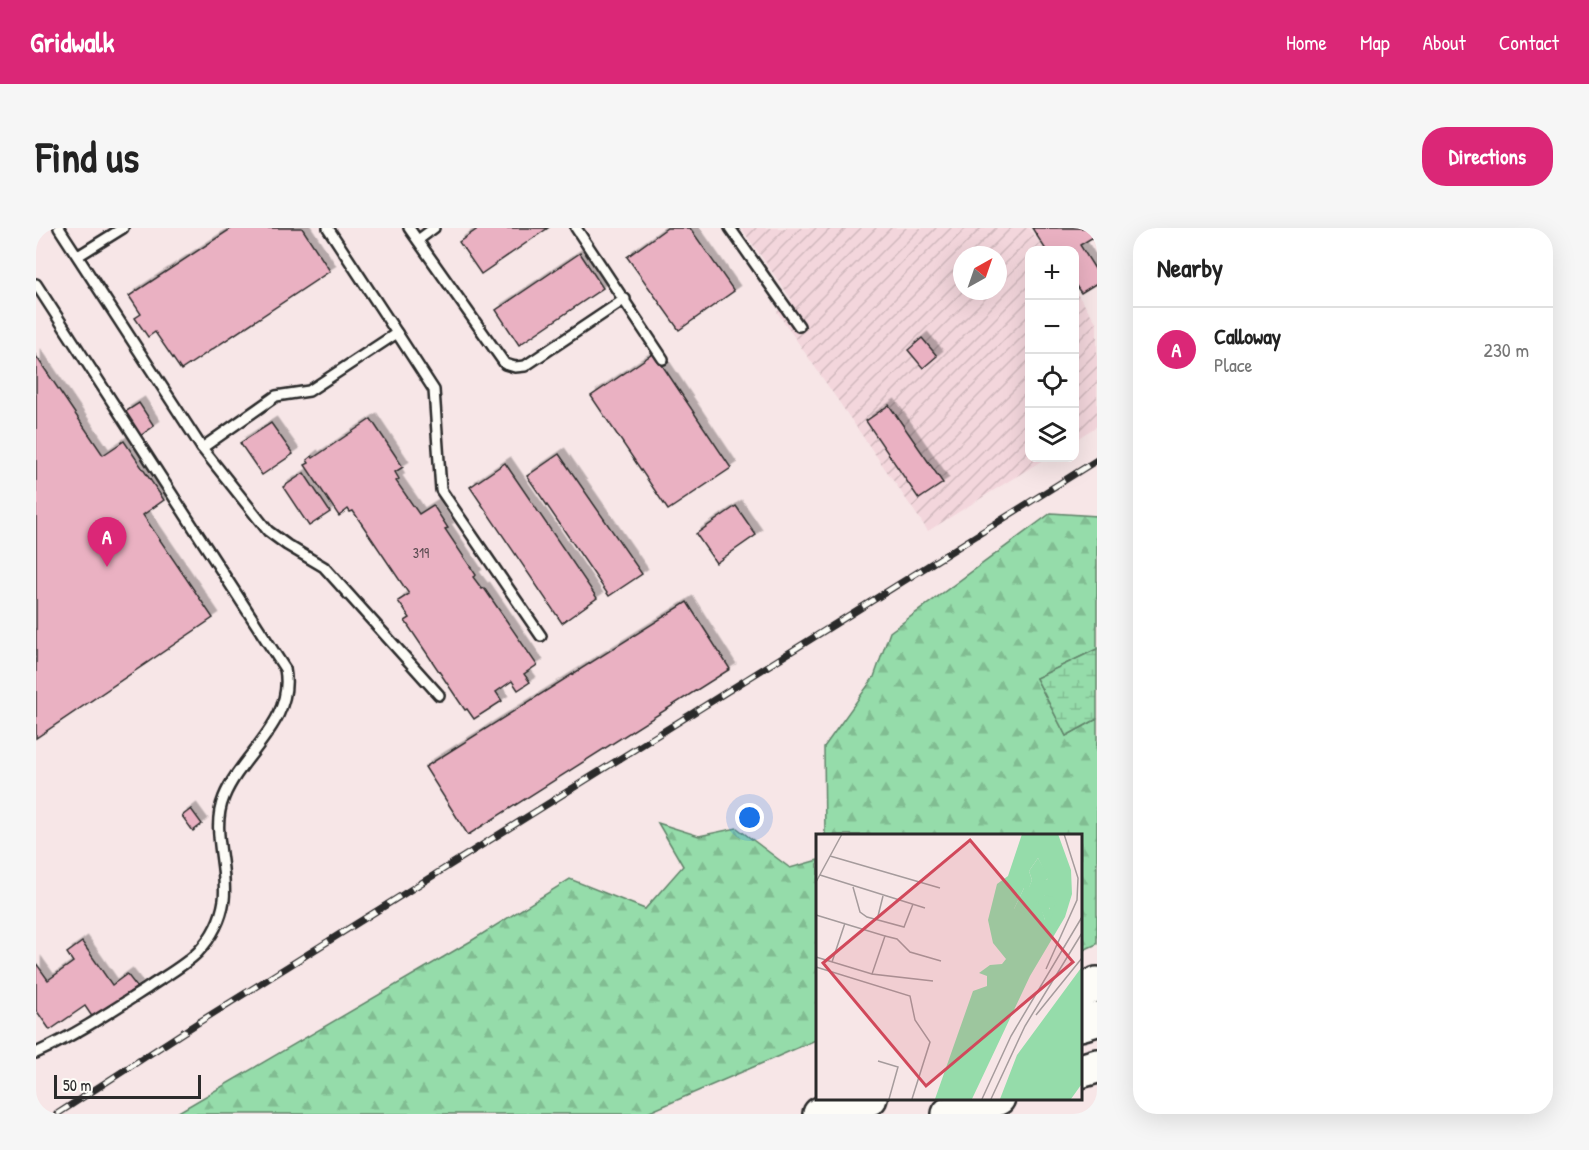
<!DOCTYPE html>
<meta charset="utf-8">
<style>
:root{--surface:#fff;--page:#f6f6f6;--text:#222;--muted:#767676;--line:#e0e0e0;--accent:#db2777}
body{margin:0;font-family:"Patrick Hand",sans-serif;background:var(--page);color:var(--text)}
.controls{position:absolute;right:18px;top:18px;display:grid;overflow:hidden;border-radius:12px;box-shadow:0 6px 24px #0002}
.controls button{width:54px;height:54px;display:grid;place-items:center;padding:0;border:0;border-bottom:2px solid var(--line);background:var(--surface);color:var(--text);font:30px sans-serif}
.compass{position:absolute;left:917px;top:18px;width:54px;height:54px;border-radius:50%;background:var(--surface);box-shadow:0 6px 24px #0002;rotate:40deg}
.scale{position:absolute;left:18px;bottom:15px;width:147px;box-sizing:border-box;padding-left:6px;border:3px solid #2b2b2b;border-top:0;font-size:16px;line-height:21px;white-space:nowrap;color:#2b2b2b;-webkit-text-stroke:4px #fdfcf7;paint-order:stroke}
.you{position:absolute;left:714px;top:590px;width:21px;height:21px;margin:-15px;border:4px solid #fff;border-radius:50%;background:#1a73e8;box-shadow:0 0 0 9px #1a73e833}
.badge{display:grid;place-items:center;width:39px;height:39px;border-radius:50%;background:var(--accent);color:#fff;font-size:20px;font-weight:700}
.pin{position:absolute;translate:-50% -50px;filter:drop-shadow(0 2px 3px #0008)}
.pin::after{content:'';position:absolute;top:32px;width:21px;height:18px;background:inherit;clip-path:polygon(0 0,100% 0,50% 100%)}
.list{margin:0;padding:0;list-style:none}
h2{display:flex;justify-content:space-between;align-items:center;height:78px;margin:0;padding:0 24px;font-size:26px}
h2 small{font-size:20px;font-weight:400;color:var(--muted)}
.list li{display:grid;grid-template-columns:39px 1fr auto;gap:18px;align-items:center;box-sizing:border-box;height:84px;padding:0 24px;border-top:2px solid var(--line)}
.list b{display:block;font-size:22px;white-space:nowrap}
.list p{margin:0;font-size:20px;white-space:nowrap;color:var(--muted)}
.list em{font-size:20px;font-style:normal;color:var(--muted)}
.icon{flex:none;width:33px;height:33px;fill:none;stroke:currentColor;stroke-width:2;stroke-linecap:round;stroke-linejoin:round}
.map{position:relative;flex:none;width:1061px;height:886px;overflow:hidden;border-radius:24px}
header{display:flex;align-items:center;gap:36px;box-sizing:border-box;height:84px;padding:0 30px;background:var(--accent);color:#fff}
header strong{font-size:28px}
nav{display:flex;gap:33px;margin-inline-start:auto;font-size:21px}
.intro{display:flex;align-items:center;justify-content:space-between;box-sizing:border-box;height:144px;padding:0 36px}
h1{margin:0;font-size:42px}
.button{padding:15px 27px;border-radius:24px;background:var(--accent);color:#fff;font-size:21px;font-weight:700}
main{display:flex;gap:36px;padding:0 36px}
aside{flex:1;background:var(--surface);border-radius:24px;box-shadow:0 6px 24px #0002}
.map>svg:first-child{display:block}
.industrial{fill:url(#industrial-furrows);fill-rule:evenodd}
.forest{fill:url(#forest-firs);stroke:#60846a;stroke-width:1.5}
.wetland{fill:url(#wetland-marsh);stroke:#60846a;stroke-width:1.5}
.building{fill:#eab1c2;stroke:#2b2b2b;stroke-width:1.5;filter:url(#shadow)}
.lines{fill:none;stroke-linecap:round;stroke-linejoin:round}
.service-casing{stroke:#2b2b2b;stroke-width:14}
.motorway-casing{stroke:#2b2b2b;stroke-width:38}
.service{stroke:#fdfcf7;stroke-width:9}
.motorway{stroke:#fdfcf7;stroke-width:33}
.rail-casing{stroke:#2b2b2b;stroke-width:7}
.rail{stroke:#fdfcf7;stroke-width:4.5;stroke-dasharray:14;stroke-linecap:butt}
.labels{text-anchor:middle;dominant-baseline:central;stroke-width:5;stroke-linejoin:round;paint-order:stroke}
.number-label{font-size:14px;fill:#5b4c51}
.inset-road{fill:none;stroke:#a59b9c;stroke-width:1.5}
.view{fill:#d1495b;fill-opacity:0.15;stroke:#d1495b;stroke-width:3}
.inset-edge{fill:none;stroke:#2b2b2b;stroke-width:3}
</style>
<header>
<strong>Gridwalk</strong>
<nav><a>Home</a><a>Map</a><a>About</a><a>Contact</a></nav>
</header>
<div class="intro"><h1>Find us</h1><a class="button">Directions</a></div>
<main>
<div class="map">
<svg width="1061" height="886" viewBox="0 0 1061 886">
<defs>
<pattern id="industrial-furrows" width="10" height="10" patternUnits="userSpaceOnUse" patternTransform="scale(1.5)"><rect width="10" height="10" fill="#f3d6dc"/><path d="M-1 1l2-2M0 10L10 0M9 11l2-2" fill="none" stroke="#d0b8bd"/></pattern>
<pattern id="forest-firs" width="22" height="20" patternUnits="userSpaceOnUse" patternTransform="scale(1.5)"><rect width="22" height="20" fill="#95dcaa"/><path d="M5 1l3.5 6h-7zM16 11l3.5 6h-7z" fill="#81bd92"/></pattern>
<pattern id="wetland-marsh" width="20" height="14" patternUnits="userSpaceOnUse" patternTransform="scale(1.5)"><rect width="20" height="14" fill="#95dcaa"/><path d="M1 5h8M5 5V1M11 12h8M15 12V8" fill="none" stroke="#81bd92"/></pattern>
<filter id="shadow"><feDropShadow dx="5.5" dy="-5.5" stdDeviation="0" flood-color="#0004"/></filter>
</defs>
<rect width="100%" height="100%" fill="#f7e6e7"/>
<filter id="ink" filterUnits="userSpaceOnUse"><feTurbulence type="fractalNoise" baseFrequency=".0167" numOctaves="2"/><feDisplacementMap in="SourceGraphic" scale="12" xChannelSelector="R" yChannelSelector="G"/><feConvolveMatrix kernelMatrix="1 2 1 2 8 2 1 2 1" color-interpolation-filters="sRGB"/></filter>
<g filter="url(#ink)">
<g class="industrial">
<path d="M705 0H993L1009 22H993V230H1010L892 303 741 84 756 72ZM926 27H962V63H926Z"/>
<path d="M1039 63 1061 95V198L1039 212Z"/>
</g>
<g class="forest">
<path d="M1015 285 1061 288V421L1000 450 1030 508 1061 491V716L1045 723 1044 607H789L788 519 838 449 854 404Z"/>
<path d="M622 595 663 608 701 600 754 640 782 632V811L609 886H139L435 713 534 651 609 681 647 638Z"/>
</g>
<path class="wetland" d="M1061 421V491L1030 508 1000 450Z"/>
<g class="building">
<path d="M196 0H266L294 43 145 142 119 104 112 109 99 90 105 86 93 68Z"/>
<path d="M443 0H512L445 46 423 14Z"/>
<path d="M631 0H654L698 63 643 102 591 29Z"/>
<path d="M996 0H1054L1059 8 1044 17 1061 44V55L1045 65 1038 55V22H1010Z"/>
<path d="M544 25 567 60 483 117 460 82Z"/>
<path d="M886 110 901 128 887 140 872 122Z"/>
<path d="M618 125 695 240 632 282 555 168Z"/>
<path d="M0 128 67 227 88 213 128 272 107 287 177 390 0 510Z"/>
<path d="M103 175 118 198 104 208 89 184Z"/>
<path d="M853 177 907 255 883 271 830 193Z"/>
<path d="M335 191 367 239 359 244 363 251 360 253 383 286 397 277 412 300 409 301 440 347 437 349 446 361 448 360 501 437 488 446 494 454 482 462 476 453 460 464 466 473 438 491 431 481 429 482 369 393 374 390 362 373 373 366 317 283 314 284 312 281 303 288 269 237 273 235 271 232 276 228 277 230Z"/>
<path d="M235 195 257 226 226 247 204 215Z"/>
<path d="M523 226 606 346 573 368 491 248Z"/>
<path d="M469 235 561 370 526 395 434 259Z"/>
<path d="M268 245 294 284 273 298 247 259Z"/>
<path d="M700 278 720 307 680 335 660 306Z"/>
<path d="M651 374 694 441 432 607 389 539Z"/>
<path d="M155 581 166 596 157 603 146 588Z"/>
<path d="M46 714 76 757 91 746 101 759 57 790 49 778 14 802 0 782V735L12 752 37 734 31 725Z"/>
</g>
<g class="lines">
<defs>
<g id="service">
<path d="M23 0 166 220"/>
<path d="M292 0 361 105 273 163 240 168 166 220 232 303 251 317 288 339 403 467"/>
<path d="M373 0 469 136 479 139 489 138 589 71"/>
<path d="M540 0 627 131"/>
<path d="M694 0 763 98"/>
<path d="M382 12 398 0"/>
<path d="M42 28 87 0"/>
<path d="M0 56 249 441C259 494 206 525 188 569 174 602 192 638 188 672 185 692 175 710 162 724 147 739 127 749 110 761 74 784 39 807 0 825"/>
<path d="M361 105 398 162 405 262 505 408"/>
</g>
<g id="motorway">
<path d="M1044 763 1061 756"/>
<path d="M1044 796 1061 791"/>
<path d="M1044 843 1061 838"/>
<path d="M784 886 834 870"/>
<path d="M913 886 962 870"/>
</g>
</defs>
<use href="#service" class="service-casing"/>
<use href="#motorway" class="motorway-casing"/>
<use href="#service" class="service"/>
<use href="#motorway" class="motorway"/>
<defs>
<path id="rail" d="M21 886 160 796 1061 232"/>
</defs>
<use href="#rail" class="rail-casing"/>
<use href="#rail" class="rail"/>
</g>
</g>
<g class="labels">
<g class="number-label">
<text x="385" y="324">319</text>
</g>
</g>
<g transform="translate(780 606)">
<rect width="266" height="266" fill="#f7e6e7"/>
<path d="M206 0H242L255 36 256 60 249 83 214 142 156 265H119L157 157 171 152V142L163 139 174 131 186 130 190 125 177 109 172 86 181 50 192 42ZM222 24 232 45 228 46V61L233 65 234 86H229L223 66 198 75 208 54H213L216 46 213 37ZM265 134V251L255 265H184L201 221Z" fill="#95dcaa" fill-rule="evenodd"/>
<path d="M222 24 233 44 228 47V61L237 63 241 71 233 74 237 80 234 86H229L222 67 212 72 209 80 198 75 208 54 213 53 216 46 213 37Z" fill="#95dcaa"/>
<path class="inset-road" d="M14 22 124 54M4 41 109 74M0 48 26 0M37 53 44 78 51 83 88 93 97 70M0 81 69 102 56 140 117 147M61 86 67 62M69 102 81 105 94 118 125 127M0 123 56 140M16 128 29 89M0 133 94 162 99 186 114 208 96 265M230 135 261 66 262 44 248 0M220 181 266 124M62 227 82 233 73 265M166 265 195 202 266 83M175 265 209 192 266 99"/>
<path class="view" d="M154 6 257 128 110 252 7 129Z"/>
<rect width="266" height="266" class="inset-edge"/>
</g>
</svg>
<div class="controls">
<button>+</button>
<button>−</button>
<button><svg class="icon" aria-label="locate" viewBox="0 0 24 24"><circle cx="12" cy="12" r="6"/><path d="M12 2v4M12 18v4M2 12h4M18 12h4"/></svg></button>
<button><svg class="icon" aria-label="layers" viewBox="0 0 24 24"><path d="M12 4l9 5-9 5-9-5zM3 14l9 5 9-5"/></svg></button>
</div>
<svg class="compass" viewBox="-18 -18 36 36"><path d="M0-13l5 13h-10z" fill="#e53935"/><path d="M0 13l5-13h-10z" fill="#767676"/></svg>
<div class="scale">50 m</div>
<div class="you"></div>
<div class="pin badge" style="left:71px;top:339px">A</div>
</div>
<aside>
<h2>Nearby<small></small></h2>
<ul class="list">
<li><span class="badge">A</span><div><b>Calloway</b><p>Place</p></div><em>230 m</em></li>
</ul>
</aside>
</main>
